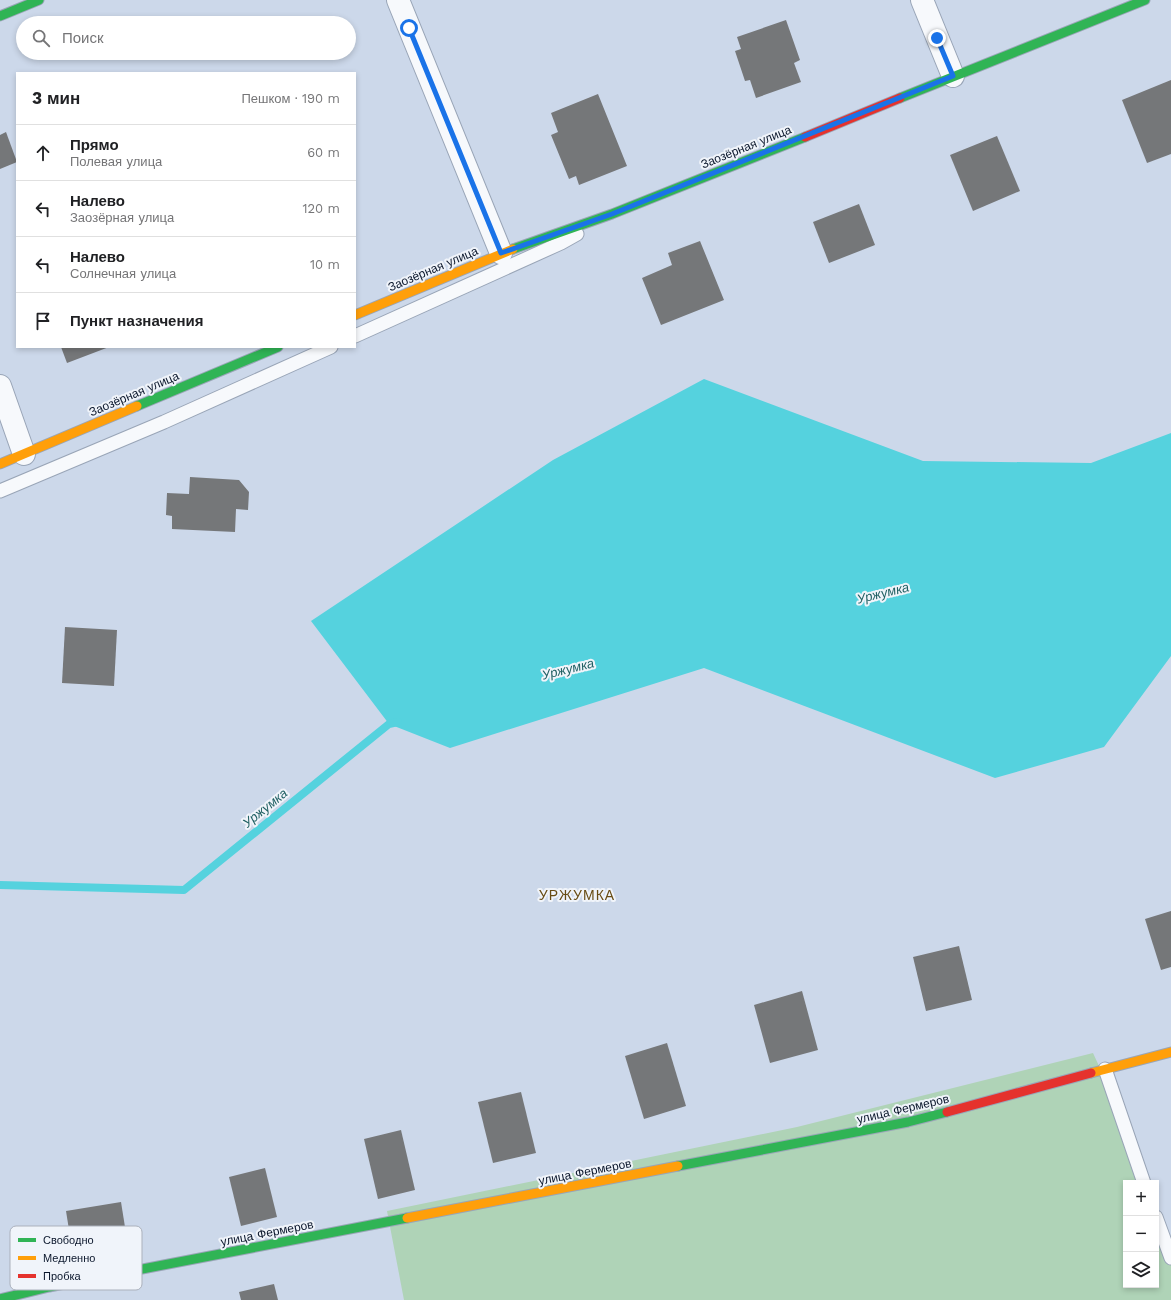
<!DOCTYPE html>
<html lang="ru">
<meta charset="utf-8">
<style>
:root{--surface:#fff;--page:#f6f6f6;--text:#202124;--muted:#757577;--line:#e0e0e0}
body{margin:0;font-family:"Work Sans",sans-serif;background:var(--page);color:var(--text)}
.controls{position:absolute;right:12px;bottom:12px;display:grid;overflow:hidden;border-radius:0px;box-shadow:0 2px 6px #0003}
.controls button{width:36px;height:36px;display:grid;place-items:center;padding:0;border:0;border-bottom:1px solid var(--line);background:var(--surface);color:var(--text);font:20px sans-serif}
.stop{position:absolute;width:12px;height:12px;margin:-9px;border:3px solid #1a73e8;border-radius:50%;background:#fff}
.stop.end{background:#1a73e8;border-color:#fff;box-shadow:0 1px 4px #0008}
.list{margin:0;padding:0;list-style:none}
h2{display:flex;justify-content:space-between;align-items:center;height:52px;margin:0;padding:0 16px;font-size:17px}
h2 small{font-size:13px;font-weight:400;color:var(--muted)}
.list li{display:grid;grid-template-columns:26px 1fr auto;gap:12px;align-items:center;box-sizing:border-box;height:56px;padding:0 16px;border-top:1px solid var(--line)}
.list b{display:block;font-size:15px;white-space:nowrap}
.list p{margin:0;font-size:13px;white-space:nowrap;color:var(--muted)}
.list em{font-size:13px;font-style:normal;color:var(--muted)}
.icon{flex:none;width:22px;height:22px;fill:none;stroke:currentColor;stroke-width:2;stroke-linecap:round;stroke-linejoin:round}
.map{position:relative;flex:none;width:1171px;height:1300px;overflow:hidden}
.search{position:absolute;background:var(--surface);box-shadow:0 2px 6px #0003;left:16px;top:16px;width:340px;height:44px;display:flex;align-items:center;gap:10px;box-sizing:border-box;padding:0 14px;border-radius:22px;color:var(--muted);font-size:15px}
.panel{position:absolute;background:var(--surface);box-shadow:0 2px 6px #0003;left:16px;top:72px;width:340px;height:276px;border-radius:0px}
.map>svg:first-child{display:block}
.green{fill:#afd3b7}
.water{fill:#55d2de}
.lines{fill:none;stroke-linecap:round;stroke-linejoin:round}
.stream{stroke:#55d2de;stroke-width:8}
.building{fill:#757779}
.lane-casing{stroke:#99a5b7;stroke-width:15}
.street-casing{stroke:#99a5b7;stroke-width:24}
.fast-casing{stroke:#99a5b7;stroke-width:11}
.slow-casing{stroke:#99a5b7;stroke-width:11}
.jam-casing{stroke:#99a5b7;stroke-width:11}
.lane{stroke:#f7f9fc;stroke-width:13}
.street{stroke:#f7f9fc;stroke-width:22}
.fast{stroke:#30b455;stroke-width:9}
.slow{stroke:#ff9f0a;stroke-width:9}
.jam{stroke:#e5322d;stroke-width:9}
.route{stroke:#1a73e8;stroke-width:5}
.labels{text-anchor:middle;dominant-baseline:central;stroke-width:4;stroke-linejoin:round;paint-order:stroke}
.street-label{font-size:12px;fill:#0a162b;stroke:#f0f4fa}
.water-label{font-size:13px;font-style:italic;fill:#206063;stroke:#f0f4fa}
.quarter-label{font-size:14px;letter-spacing:1px;fill:#684c14;stroke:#f0f4fa}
.key{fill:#f0f4fa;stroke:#abb1bc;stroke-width:1}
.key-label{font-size:11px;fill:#0a162b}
</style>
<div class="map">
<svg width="1171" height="1300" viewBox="0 0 1171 1300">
<rect width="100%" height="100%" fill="#ccd8ea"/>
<path class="green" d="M1093 1053 1111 1092 1144 1183H1126V1285H1156V1217L1171 1258V1300H404L387 1211 797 1127Z"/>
<path class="water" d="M704 379 923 461 1091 463 1171 433V656L1104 747 995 778 704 668 450 748 389 724 311 621 553 460Z"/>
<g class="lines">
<path class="stream" d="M0 885 184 890 389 724 398 722"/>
</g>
<g class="building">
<path d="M786 20 800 60 794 63 801 82 756 98 750 80 745 81 735 51 741 49 737 37Z"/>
<path d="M1171 80V154L1147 163 1122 100Z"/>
<path d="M598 94 627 166 579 185 576 176 569 179 551 135 558 132 551 113Z"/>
<path d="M6 132 17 162 0 169V135Z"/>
<path d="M997 136 1020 191 973 211 950 155Z"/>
<path d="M859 204 875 245 829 263 813 222Z"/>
<path d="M700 241 724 300 661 325 642 278 672 265 668 253Z"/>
<path d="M61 347H109L67 363Z"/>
<path d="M190 477 239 480 249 492 248 510 236 509 235 532 172 529V516L166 515 167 493 189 494Z"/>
<path d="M65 627 117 630 114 686 62 683Z"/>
<path d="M1171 911V967L1161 970 1145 919Z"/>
<path d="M959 946 972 1000 926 1011 913 957Z"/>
<path d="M802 991 818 1050 770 1063 754 1005Z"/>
<path d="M667 1043 686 1106 644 1119 625 1056Z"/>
<path d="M521 1092 536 1153 493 1163 478 1102Z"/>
<path d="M401 1130 415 1190 378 1199 364 1139Z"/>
<path d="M265 1168 277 1217 241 1226 229 1177Z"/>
<path d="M121 1202 129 1252 74 1261 66 1211Z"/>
<path d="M274 1284 278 1300H241L239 1292Z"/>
</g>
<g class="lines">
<defs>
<g id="lane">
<path d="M355 336 561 243 577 234"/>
<path d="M0 491 164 422 331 347"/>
<path d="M1105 1069 1144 1183"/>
<path d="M1156 1217 1171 1258"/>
</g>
<g id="street">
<path d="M398 0 501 253"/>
<path d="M922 0 953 76"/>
<path d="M0 386 24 454"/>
</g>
<g id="fast">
<path d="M0 16 39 0"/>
<path d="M900 98 1145 0"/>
<path d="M513 249 612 214 805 137"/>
<path d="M137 406 278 347"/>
<path d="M678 1166 908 1122 947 1112"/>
<path d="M0 1299 49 1287 407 1218"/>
</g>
<g id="slow">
<path d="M355 315 513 249"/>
<path d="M0 464 137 406"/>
<path d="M1091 1073 1171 1052"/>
<path d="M407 1218 678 1166"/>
</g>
<g id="jam">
<path d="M805 137 900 98"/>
<path d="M947 1112 1091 1073"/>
</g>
</defs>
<use href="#lane" class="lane-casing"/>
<use href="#street" class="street-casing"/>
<use href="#fast" class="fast-casing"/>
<use href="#slow" class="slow-casing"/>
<use href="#jam" class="jam-casing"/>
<use href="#lane" class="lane"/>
<use href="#street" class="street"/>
<use href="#fast" class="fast"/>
<use href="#slow" class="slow"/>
<use href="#jam" class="jam"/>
</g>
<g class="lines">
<path class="route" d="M409 28 501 253 612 214 953 76 937 38"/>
</g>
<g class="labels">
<g class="street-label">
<text transform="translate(746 147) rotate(-22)">Заозёрная улица</text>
<text transform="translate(433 269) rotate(-23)">Заозёрная улица</text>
<text transform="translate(134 394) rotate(-23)">Заозёрная улица</text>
<text transform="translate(903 1109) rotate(-13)">улица Фермеров</text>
<text transform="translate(585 1172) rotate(-11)">улица Фермеров</text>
<text transform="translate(267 1233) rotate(-11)">улица Фермеров</text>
</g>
<g class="water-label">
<text transform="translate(883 593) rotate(-14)">Уржумка</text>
<text transform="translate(568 669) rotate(-14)">Уржумка</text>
<text transform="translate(265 808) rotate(-39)">Уржумка</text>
</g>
<g class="quarter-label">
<text x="577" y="895">УРЖУМКА</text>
</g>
</g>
<rect x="10" y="1226" width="132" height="64" rx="6" class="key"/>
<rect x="18" y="1238" width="18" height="4" fill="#30b455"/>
<rect x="18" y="1256" width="18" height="4" fill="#ff9f0a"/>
<rect x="18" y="1274" width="18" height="4" fill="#e5322d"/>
<g class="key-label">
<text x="43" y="1244">Свободно</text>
<text x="43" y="1262">Медленно</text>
<text x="43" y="1280">Пробка</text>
</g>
</svg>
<div class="controls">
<button>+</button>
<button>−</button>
<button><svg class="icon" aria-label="layers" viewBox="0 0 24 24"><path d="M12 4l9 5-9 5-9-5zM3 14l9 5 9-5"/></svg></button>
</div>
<div class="stop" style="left:409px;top:28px"></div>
<div class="stop end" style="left:937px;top:38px"></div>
<div class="search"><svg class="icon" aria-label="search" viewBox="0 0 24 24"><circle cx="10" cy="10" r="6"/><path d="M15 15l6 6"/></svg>Поиск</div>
<section class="panel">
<h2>3 мин<small>Пешком · 190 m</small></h2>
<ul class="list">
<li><svg class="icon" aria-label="ahead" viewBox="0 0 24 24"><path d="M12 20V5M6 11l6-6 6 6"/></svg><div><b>Прямо</b><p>Полевая улица</p></div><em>60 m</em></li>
<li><svg class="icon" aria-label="left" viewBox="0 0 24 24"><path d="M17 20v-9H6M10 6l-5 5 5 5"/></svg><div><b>Налево</b><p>Заозёрная улица</p></div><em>120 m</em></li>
<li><svg class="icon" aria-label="left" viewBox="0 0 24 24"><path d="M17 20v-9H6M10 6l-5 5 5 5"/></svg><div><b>Налево</b><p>Солнечная улица</p></div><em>10 m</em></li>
<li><svg class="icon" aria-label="arrive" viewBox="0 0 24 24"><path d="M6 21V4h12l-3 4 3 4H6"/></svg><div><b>Пункт назначения</b></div></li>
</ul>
</section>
</div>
